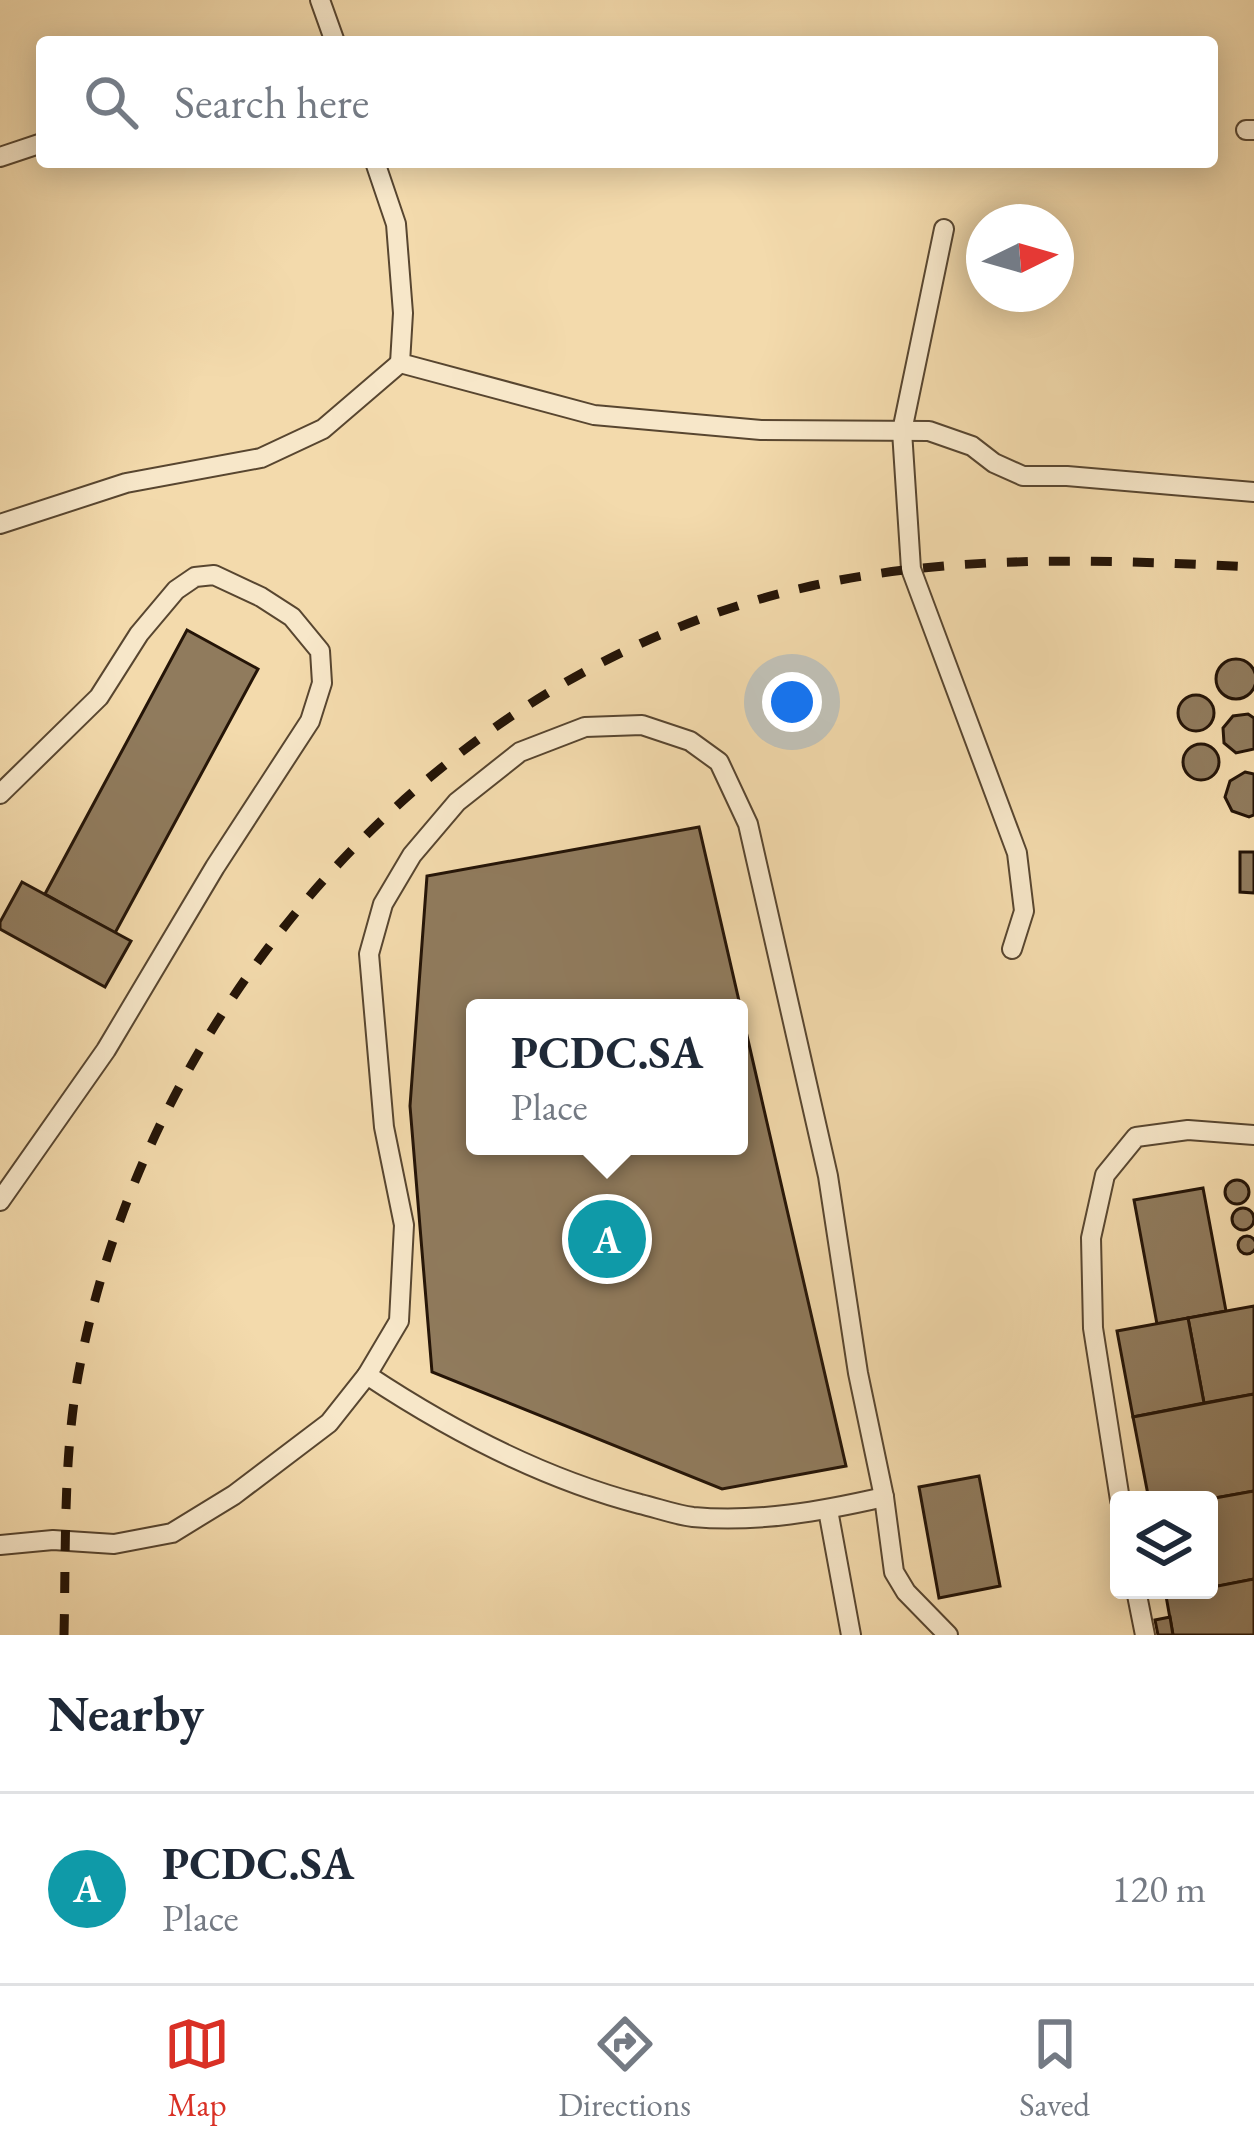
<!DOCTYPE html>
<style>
:root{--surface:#fff;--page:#f2f2f3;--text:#1f2937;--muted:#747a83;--line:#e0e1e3;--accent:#d93025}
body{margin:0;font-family:"EB Garamond",serif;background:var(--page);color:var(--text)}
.controls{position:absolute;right:36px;bottom:36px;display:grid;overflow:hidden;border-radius:12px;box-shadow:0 6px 30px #0003}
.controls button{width:108px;height:108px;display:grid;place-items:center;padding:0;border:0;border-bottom:3px solid var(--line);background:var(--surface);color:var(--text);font:60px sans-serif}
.compass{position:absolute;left:966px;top:204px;width:108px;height:108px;border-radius:50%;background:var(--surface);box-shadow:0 6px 30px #0003;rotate:85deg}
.you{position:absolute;left:792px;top:702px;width:42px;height:42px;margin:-30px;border:9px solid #fff;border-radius:50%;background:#1a73e8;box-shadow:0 0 0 18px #1a73e833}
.badge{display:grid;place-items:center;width:78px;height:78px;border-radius:50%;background:var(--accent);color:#fff;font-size:39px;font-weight:700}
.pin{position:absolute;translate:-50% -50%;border:6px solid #fff;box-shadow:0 3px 12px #0006}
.popup{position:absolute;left:466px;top:999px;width:282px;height:156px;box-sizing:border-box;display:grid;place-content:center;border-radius:12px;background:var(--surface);filter:drop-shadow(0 3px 9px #0005);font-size:39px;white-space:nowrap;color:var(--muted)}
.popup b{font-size:45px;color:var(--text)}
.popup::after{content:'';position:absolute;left:50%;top:100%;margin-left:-24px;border:24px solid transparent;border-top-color:var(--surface)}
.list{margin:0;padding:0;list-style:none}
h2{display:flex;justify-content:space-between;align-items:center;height:156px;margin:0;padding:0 48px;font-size:51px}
h2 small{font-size:39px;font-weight:400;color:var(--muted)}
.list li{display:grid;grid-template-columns:78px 1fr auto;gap:36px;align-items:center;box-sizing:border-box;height:192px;padding:0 48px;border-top:3px solid var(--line)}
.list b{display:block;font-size:45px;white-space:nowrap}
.list p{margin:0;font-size:39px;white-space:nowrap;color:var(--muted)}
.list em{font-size:39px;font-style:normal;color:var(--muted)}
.icon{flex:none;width:66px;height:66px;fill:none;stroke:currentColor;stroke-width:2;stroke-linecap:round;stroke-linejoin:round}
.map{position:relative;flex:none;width:1254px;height:1635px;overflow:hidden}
.search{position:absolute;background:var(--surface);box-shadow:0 6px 30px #0003;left:36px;right:36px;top:36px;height:132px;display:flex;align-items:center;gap:30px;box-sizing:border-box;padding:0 42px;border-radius:12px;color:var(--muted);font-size:45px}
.sheet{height:348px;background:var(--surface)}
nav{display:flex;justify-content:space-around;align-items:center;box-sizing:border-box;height:168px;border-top:3px solid var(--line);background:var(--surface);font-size:33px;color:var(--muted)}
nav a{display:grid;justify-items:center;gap:6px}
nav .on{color:var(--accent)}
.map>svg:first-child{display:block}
.building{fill:#907b5d;stroke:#241407;stroke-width:3;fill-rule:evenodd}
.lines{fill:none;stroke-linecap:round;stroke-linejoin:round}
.service-casing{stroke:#584630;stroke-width:22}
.service{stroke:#f7e7c9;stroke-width:18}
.rail{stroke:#241407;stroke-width:9;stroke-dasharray:21 21;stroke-linecap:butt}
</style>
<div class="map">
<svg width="1254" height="1635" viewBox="0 0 1254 1635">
<rect width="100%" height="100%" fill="#f3daac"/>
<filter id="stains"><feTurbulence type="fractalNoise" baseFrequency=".00167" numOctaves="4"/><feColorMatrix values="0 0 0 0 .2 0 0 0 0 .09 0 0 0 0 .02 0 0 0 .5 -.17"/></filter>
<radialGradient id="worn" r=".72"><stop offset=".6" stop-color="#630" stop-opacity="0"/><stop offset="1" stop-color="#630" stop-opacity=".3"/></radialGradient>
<g class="building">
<path d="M187 630 258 669 115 933 45 894Z"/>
<circle cx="1236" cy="679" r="20"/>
<circle cx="1196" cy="713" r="18"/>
<path d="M1248 714 1254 718V749L1236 753 1224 743 1223 728 1233 716Z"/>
<circle cx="1201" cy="762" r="18"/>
<path d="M1245 772 1254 774V815L1249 817 1232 811 1225 797 1230 781Z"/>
<path d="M699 827 846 1466 722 1489 432 1372 410 1106 427 876ZM475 1008H739V1146H475Z"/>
<path d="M1240 852H1254V893L1240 892Z"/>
<path d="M22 882 131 941 105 987 0 929V922Z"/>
<circle cx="1237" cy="1192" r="12"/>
<path d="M1203 1188 1226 1311 1157 1324 1134 1200Z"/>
<circle cx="1243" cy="1219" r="11"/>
<circle cx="1247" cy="1245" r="9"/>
<path d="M1254 1306V1394L1204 1403 1188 1318Z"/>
<path d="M1188 1318 1204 1403 1133 1417 1117 1331Z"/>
<path d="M1254 1394V1491L1204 1500H1149L1133 1417Z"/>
<path d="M979 1476 1000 1586 939 1598 919 1487Z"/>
<path d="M1254 1491V1579L1209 1588V1500H1204Z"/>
<path d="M1254 1579V1635H1173L1166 1596Z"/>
<path d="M1170 1617 1173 1635H1158L1155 1620Z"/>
</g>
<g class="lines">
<defs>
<g id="service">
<path d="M320 0 335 42"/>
<path d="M1246 130H1254"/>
<path d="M0 157 42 143"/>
<path d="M375 162 396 224 403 313 400 363 594 415 761 430 929 431 972 446 994 463 1023 476H1067L1254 492"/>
<path d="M944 229 902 431 911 569 1017 853 1024 911 1012 949"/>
<path d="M0 524 126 483 261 458 323 429 400 363"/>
<path d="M0 794 99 697 139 634 176 590 195 577 214 575 261 597 292 617 320 651 322 683 310 721 215 867 106 1050 0 1201"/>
<path d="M367 1375C450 1430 544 1479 640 1504 657 1508 676 1515 693 1517 757 1523 823 1511 884 1497"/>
<path d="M1120 1500 1093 1328 1091 1238 1105 1175 1136 1137 1188 1130 1254 1135"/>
<path d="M828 1510 851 1635"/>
<path d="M0 1545 53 1540 114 1544 172 1533 234 1495 329 1423 367 1375 399 1321 404 1225 384 1127 369 954 383 904 412 855 457 802 520 752 585 727 642 725 690 741 719 762 748 824 828 1176 858 1373 884 1497 894 1572 906 1592 948 1635"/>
<path d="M1136 1590 1145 1635"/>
</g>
</defs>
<use href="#service" class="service-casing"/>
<use href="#service" class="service"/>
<path class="rail" d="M64 1635C66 1549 63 1461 78 1376 145 1006 438 669 811 586 958 553 1105 560 1254 567"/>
</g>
<rect width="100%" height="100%" filter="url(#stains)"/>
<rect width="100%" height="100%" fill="url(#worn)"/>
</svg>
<div class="controls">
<button><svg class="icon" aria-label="layers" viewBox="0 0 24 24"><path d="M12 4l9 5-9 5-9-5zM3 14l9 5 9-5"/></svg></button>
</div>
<svg class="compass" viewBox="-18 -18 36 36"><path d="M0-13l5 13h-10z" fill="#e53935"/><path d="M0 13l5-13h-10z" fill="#747a83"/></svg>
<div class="you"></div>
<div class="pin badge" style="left:607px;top:1239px;background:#0f9aa8">A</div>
<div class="popup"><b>PCDC.SA</b>Place</div>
<div class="search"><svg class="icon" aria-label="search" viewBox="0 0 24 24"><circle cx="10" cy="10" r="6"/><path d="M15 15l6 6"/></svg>Search here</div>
</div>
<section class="sheet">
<h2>Nearby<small></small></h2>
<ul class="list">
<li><span class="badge" style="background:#0f9aa8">A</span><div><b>PCDC.SA</b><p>Place</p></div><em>120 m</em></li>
</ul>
</section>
<nav>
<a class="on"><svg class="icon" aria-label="map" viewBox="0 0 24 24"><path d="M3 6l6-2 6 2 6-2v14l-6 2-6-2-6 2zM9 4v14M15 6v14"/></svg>Map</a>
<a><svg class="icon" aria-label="directions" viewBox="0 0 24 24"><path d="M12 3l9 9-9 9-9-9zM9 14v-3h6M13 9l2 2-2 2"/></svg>Directions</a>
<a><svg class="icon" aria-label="saved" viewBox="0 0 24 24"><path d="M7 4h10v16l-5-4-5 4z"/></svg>Saved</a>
</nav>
